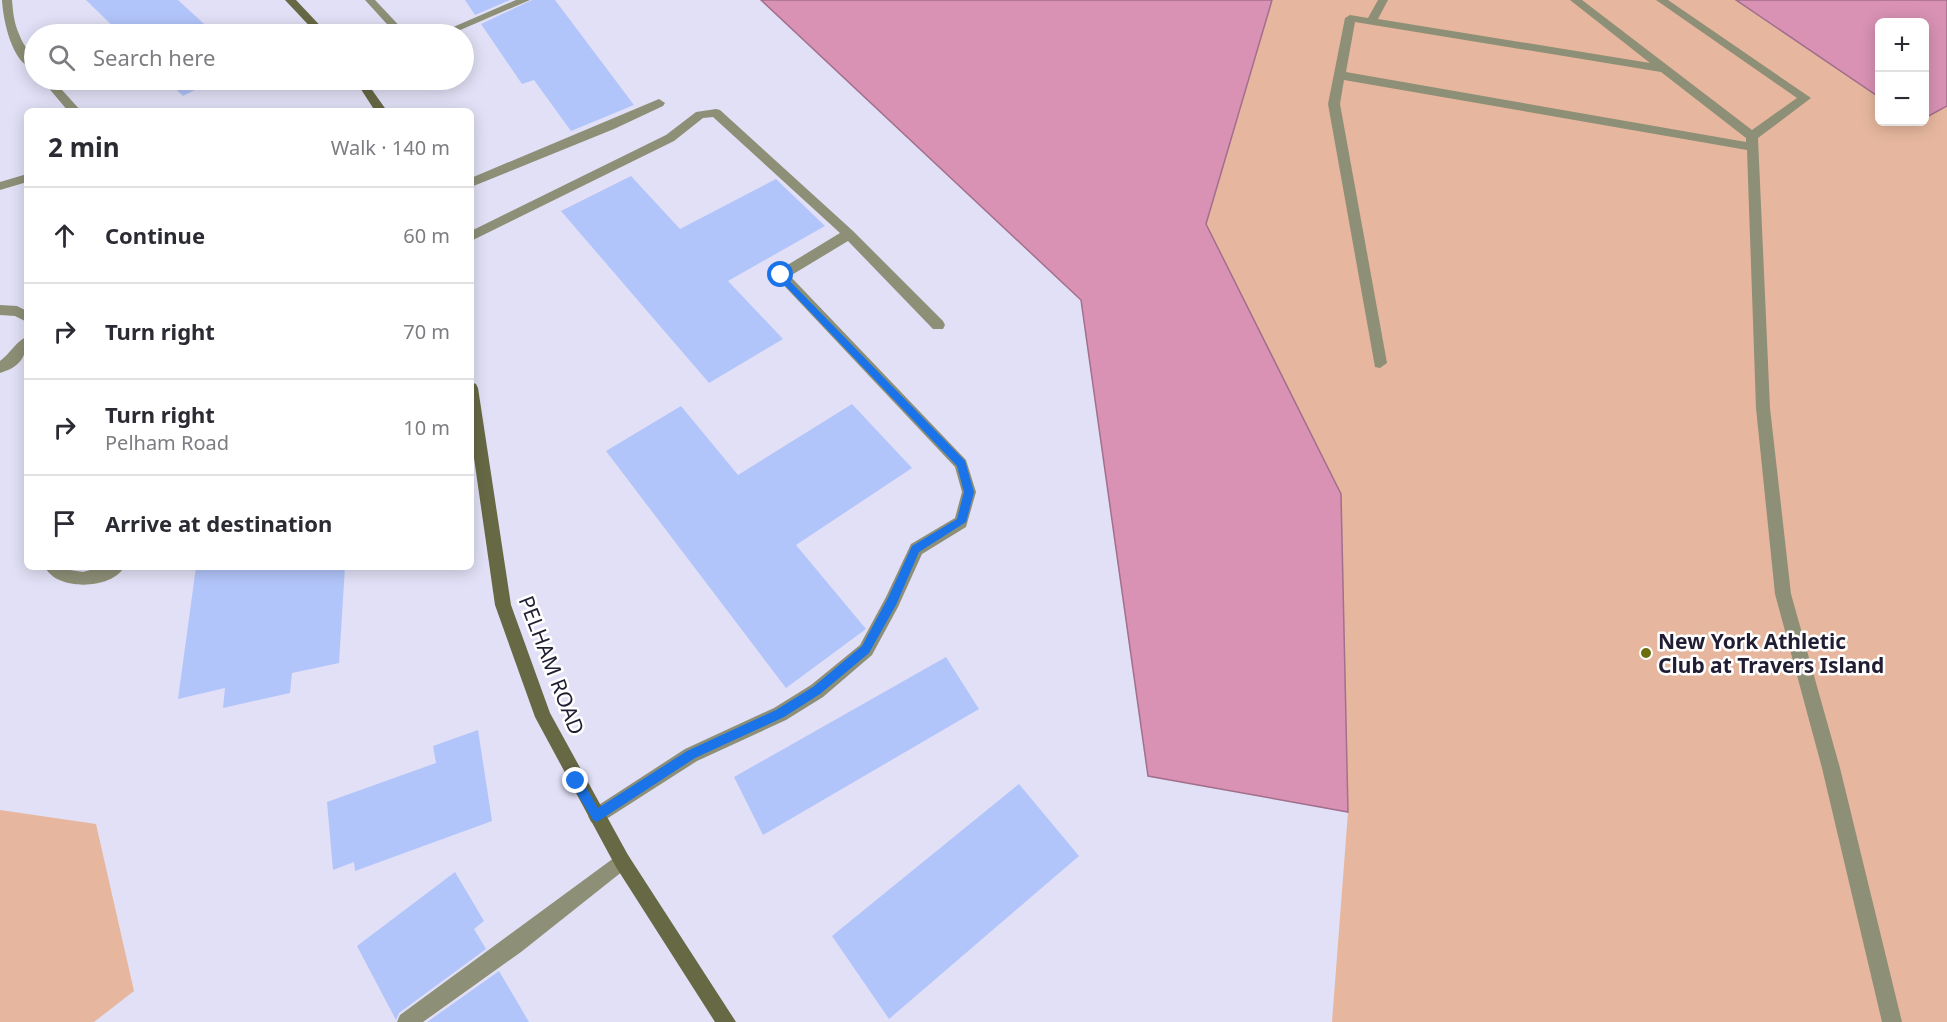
<!DOCTYPE html>
<meta charset="utf-8">
<style>
:root{--surface:#fff;--page:#f7f7f7;--text:#2b2b33;--muted:#7c7c81;--line:#e1e1e2}
body{margin:0;font-family:"Noto Sans",sans-serif;background:var(--page);color:var(--text)}
.controls{position:absolute;right:18px;top:18px;display:grid;overflow:hidden;border-radius:9px;box-shadow:0 3px 15px #0003}
.controls button{width:54px;height:54px;display:grid;place-items:center;padding:0;border:0;border-bottom:2px solid var(--line);background:var(--surface);color:var(--text);font:30px sans-serif}
.stop{position:absolute;width:18px;height:18px;margin:-14px;border:4px solid #1a73e8;border-radius:50%;background:#fff}
.stop.end{background:#1a73e8;border-color:#fff;box-shadow:0 2px 6px #0008}
.list{margin:0;padding:0;list-style:none}
h2{display:flex;justify-content:space-between;align-items:center;height:78px;margin:0;padding:0 24px;font-size:26px}
h2 small{font-size:20px;font-weight:400;color:var(--muted)}
.list li{display:grid;grid-template-columns:39px 1fr auto;gap:18px;align-items:center;box-sizing:border-box;height:96px;padding:0 24px;border-top:2px solid var(--line)}
.list b{display:block;font-size:22px;white-space:nowrap}
.list p{margin:0;font-size:20px;white-space:nowrap;color:var(--muted)}
.list em{font-size:20px;font-style:normal;color:var(--muted)}
.icon{flex:none;width:33px;height:33px;fill:none;stroke:currentColor;stroke-width:2;stroke-linecap:round;stroke-linejoin:round}
.map{position:relative;flex:none;width:1947px;height:1022px;overflow:hidden}
.search{position:absolute;background:var(--surface);box-shadow:0 3px 15px #0003;left:24px;top:24px;width:450px;height:66px;display:flex;align-items:center;gap:15px;box-sizing:border-box;padding:0 21px;border-radius:33px;color:var(--muted);font-size:22px}
.panel{position:absolute;background:var(--surface);box-shadow:0 3px 15px #0003;left:24px;top:108px;width:450px;height:462px;border-radius:9px}
.map>svg:first-child{display:block}
.green{fill:#e6b79e}
.water{fill:#d992b4;stroke:#a26f8d;stroke-width:1.5}
.building{fill:#b2c5fa}
.lines{fill:none;stroke-linecap:round;stroke-linejoin:round}
.service{fill:#8e8f77;fill-rule:evenodd}
.secondary{fill:#676844;fill-rule:evenodd}
.route{fill:#1a73e8}
.poi-dot{fill:#6e6d0d;stroke:#fff;stroke-width:2}
.labels{text-anchor:middle;dominant-baseline:central;stroke-width:5;stroke-linejoin:round;paint-order:stroke}
.poi-label{font-size:21px;font-weight:bold;fill:#211e33;stroke:#fff;text-anchor:start}
.street-label{font-size:21px;fill:#211e33;stroke:#fff}
</style>
<div class="map">
<svg width="1947" height="1022" viewBox="0 0 1947 1022">
<rect width="100%" height="100%" fill="#e1e0f6"/>
<g class="green">
<path d="M1272 0H1736L1879 97 1880 122H1924L1925 118 1947 106V1022H1332L1348 812 1206 224Z"/>
<path d="M0 810 96 824 134 991 94 1022H0Z"/>
</g>
<g class="water">
<path d="M761 0H1272L1206 224 1341 494 1348 812 1148 776 1081 300Z"/>
<path d="M1736 0H1947V106L1925 118 1924 22H1880L1879 97Z"/>
</g>
<g class="building">
<path d="M86 0H178L215 34H121Z"/>
<path d="M465 0H510L475 15Z"/>
<path d="M532 0H555L634 105 571 131 534 80 522 84 481 24Z"/>
<path d="M166 80H215L183 96Z"/>
<path d="M631 176 680 229 776 179 825 226 728 281 783 339 709 383 561 211Z"/>
<path d="M852 404 912 468 796 545 866 629 786 688 606 451 681 406 738 475Z"/>
<path d="M196 567H345L339 663 292 673 290 693 223 708 225 688 178 699Z"/>
<path d="M946 657 979 709 763 835 734 777Z"/>
<path d="M478 730 492 821 355 871 354 862 333 870 327 802 436 763 433 746Z"/>
<path d="M1019 784 1079 856 889 1019 832 936Z"/>
<path d="M455 872 484 921 474 929 486 949 399 1013 396 1020 357 946Z"/>
<path d="M499 971 529 1022H427Z"/>
</g>
<g class="lines">
<g class="service">
<path d="M2 0H12C13 12 14 23 19 34 24 48 34 55 34 69 12 64 3 20 2 0Z"/>
<path d="M365 0H375L407 34H396Z"/>
<path d="M516 0H530L451 34H437Z"/>
<path d="M1378 0H1388L1378 19 1650 63 1570 0H1582L1752 130 1797 98 1656 0H1668L1811 98 1758 138 1770 408 1791 594 1840 768 1902 1022H1882L1822 768 1775 594 1756 408 1747 150 1344 80 1340 104 1387 363 1380 368 1375 367 1328 104 1345 18 1350 15 1368 18ZM1355 22 1661 72 1746 138V142L1346 72Z"/>
<path d="M42 80H53L81 111H68Z"/>
<path d="M659 99 665 103 663 106 614 129 471 187V178Z"/>
<path d="M716 109 720 110 853 231 943 321 945 325 943 329H933L848 241 790 276 966 460 976 492 966 527 922 554 898 607 872 655 823 697 786 720 697 761 597 825 591 822 588 816 591 810 685 749 774 708 811 685 860 645 886 597 911 544 955 518 962 492 955 467 774 275 776 272 840 233 713 117 703 118 674 141 471 241V231L666 135 696 112Z"/>
<path d="M27 174V182L0 190V182Z"/>
<path d="M0 305 17 306 27 311V322L15 316 0 315Z"/>
<path d="M27 337C27 357 20 367 0 373V361C10 354 17 340 27 337Z"/>
<path d="M45 567H64L70 570 83 572 101 567H124C113 589 57 592 45 567Z"/>
<path d="M622 852 628 855 631 861 628 867 521 952 423 1022H397L400 1015Z"/>
</g>
<g class="secondary">
<path d="M285 0H296L328 34H317Z"/>
<path d="M355 80H365L387 111H375Z"/>
<path d="M471 382 476 384 478 388 511 605 550 713 628 855 736 1022H715L616 867 535 717 495 605 471 437Z"/>
</g>
</g>
<path class="route" d="M781 272 965 461 974 492 966 522 919 552 896 605 869 653 820 694 784 717 695 758 597 822 593 820 572 785V777H580L598 808 687 751 776 710 813 687 862 646 888 598 912 546 957 519 964 492 957 466 778 278V273Z"/>
<circle class="poi-dot" cx="1646" cy="653" r="6"/>
<g class="labels">
<g class="poi-label">
<text x="1658" y="641">New York Athletic<tspan x="1658" dy="24">Club at Travers Island</tspan></text>
</g>
<g class="street-label">
<text transform="translate(552 665) rotate(69)">PELHAM ROAD</text>
</g>
</g>
</svg>
<div class="controls">
<button>+</button>
<button>−</button>
</div>
<div class="stop" style="left:781px;top:275px"></div>
<div class="stop end" style="left:576px;top:781px"></div>
<div class="search"><svg class="icon" aria-label="search" viewBox="0 0 24 24"><circle cx="10" cy="10" r="6"/><path d="M15 15l6 6"/></svg>Search here</div>
<section class="panel">
<h2>2 min<small>Walk · 140 m</small></h2>
<ul class="list">
<li><svg class="icon" aria-label="ahead" viewBox="0 0 24 24"><path d="M12 20V5M6 11l6-6 6 6"/></svg><div><b>Continue</b></div><em>60 m</em></li>
<li><svg class="icon" aria-label="right" viewBox="0 0 24 24"><path d="M7 20v-9h11M14 6l5 5-5 5"/></svg><div><b>Turn right</b></div><em>70 m</em></li>
<li><svg class="icon" aria-label="right" viewBox="0 0 24 24"><path d="M7 20v-9h11M14 6l5 5-5 5"/></svg><div><b>Turn right</b><p>Pelham Road</p></div><em>10 m</em></li>
<li><svg class="icon" aria-label="arrive" viewBox="0 0 24 24"><path d="M6 21V4h12l-3 4 3 4H6"/></svg><div><b>Arrive at destination</b></div></li>
</ul>
</section>
</div>
